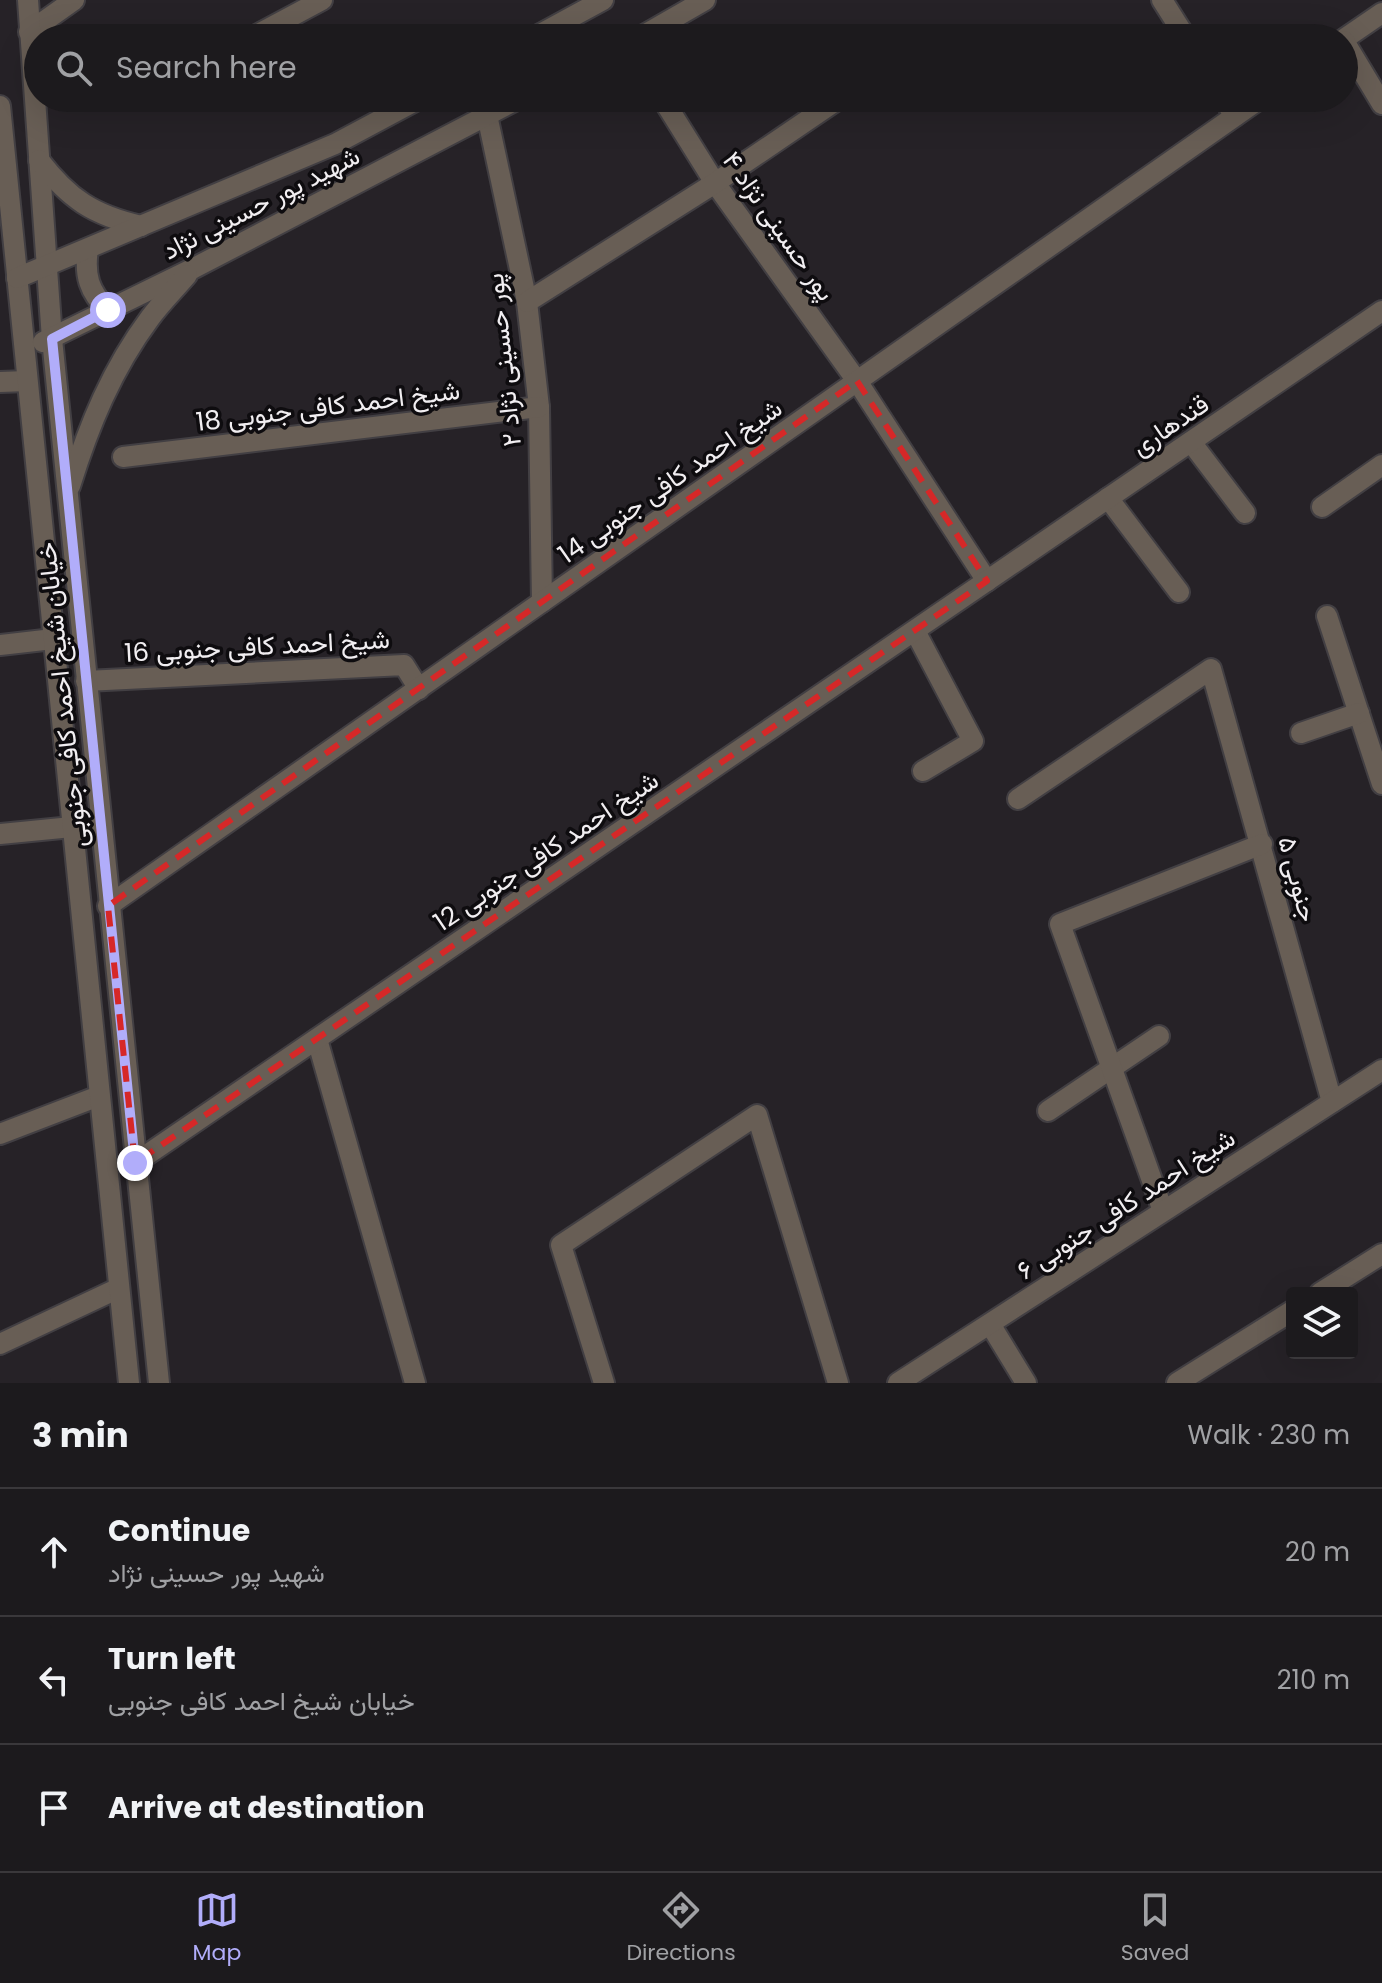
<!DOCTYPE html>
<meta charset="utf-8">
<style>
:root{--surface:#1c1a1d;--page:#252326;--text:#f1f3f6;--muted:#a0a1a4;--line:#3a383b;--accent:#b1adfa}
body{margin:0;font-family:Poppins,Vazirmatn,sans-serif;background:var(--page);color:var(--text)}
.controls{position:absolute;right:24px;bottom:24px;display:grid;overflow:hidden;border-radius:8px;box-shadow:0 8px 32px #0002}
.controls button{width:72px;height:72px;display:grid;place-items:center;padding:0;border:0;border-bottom:2px solid var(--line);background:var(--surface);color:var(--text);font:40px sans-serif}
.stop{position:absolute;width:24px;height:24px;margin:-18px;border:6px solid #b1adfa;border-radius:50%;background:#fff}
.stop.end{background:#b1adfa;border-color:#fff;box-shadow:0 2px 8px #0008}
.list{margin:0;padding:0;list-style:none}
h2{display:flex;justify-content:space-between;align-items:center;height:104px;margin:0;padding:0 32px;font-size:34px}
h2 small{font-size:26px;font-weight:400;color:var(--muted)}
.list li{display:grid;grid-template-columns:52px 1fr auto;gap:24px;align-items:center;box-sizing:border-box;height:128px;padding:0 32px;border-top:2px solid var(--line)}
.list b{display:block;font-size:30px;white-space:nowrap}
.list p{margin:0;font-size:26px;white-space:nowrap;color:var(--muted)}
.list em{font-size:26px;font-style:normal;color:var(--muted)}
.icon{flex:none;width:44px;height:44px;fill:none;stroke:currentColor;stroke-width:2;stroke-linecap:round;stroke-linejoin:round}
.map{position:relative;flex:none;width:1382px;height:1383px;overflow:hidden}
.search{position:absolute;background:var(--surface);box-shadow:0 8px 32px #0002;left:24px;right:24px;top:24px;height:88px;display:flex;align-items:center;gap:20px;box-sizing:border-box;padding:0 28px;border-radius:44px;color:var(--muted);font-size:30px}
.sheet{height:488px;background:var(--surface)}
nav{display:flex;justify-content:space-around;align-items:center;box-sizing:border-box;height:112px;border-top:2px solid var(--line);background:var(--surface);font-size:22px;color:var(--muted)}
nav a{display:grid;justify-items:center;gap:4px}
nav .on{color:var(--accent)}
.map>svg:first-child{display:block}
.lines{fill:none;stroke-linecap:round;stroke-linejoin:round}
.minor-casing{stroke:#423f43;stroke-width:24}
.tertiary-casing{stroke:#423f43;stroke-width:24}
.minor{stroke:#685e55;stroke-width:20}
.tertiary{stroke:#685e55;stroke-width:20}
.route{stroke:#b1adfa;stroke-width:10}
.marked{fill:none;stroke:#d62828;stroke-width:6;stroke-dasharray:16 10;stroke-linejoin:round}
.labels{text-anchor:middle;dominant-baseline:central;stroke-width:7;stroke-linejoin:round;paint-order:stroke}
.street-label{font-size:26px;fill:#f1eef1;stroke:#0e0c0f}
</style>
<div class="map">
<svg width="1382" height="1383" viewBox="0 0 1382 1383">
<rect width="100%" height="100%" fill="#262227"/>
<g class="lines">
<defs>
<g id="minor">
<path d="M1162 0 1186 38"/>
<path d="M29 32 74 0"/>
<path d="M251 38 322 0"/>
<path d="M1344 39 1382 13"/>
<path d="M1344 41 1382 104"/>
<path d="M662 98 715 183 857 381 987 581"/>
<path d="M1223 98 1235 116"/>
<path d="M487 115 527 302 539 407 542 602"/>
<path d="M527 302 715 183 840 98"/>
<path d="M0 382 27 381"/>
<path d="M1191 442 1245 513"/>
<path d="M123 457 539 407"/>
<path d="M1108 498 1179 592"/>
<path d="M1322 507 1382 465"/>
<path d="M1327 616 1382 784"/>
<path d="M915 631 973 741 923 771"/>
<path d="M0 645 53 639"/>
<path d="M86 681 404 665 419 689"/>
<path d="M1301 733 1359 713"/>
<path d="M1018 799 1211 669 1332 1102"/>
<path d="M0 834 72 827"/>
<path d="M108 906 1261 98"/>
<path d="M317 1039 415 1383"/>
<path d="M1048 1111 1159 1036"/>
<path d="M0 1134 99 1096"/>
<path d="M135 1163 1382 311"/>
<path d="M1163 1211 1060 924 1262 844"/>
<path d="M1320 1293 1382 1254"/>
<path d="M990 1324 1026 1383"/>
<path d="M0 1344 119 1288"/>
<path d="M604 1383 561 1245 757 1115 838 1383"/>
<path d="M1177 1383 1292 1311"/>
</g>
<g id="tertiary">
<path d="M28 0 52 339 159 1383"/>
<path d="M533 38 603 0"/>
<path d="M639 38 705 0"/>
<path d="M0 106 129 1383"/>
<path d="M39 160C69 199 93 215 141 226"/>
<path d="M88 249C84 275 89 292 108 310"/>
<path d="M17 278 335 144 421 98"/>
<path d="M43 342 194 268 520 98"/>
<path d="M70 486C89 425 112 369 150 318 161 303 175 289 187 275"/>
<path d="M898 1383 1382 1070"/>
</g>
</defs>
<use href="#minor" class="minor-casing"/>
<use href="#tertiary" class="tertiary-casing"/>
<use href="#minor" class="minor"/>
<use href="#tertiary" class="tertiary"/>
</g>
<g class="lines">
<path class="route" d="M108 310 52 339 135 1163"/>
</g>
<path class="marked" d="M857 381 987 581 135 1163 108 906Z"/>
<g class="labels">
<g class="street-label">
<text transform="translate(261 203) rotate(-27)">شهید پور حسینی نژاد</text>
<text transform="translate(779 226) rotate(55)">پور حسینی نژاد ۴</text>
<text transform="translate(503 360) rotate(-96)">پور حسینی نژاد ۲</text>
<text transform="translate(328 406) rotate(-7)">شیخ احمد کافی جنوبی 18</text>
<text transform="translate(1170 425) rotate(-34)">قندهاری</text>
<text transform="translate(670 481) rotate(-35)">شیخ احمد کافی جنوبی 14</text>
<text transform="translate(257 646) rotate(-3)">شیخ احمد کافی جنوبی 16</text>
<text transform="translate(62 695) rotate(-96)">خیابان شیخ احمد کافی جنوبی</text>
<text transform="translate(546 851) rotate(-34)">شیخ احمد کافی جنوبی 12</text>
<text transform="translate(1298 879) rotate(75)">جنوبی ۵</text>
<text transform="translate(1126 1204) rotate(-33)">شیخ احمد کافی جنوبی ۶</text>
</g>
</g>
</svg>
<div class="controls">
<button><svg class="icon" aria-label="layers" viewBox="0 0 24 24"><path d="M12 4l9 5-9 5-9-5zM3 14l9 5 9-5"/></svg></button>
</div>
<div class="stop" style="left:108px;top:310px"></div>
<div class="stop end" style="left:135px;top:1163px"></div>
<div class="search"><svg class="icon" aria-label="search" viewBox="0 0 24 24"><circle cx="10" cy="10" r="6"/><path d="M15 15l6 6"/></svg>Search here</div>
</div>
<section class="sheet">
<h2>3 min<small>Walk · 230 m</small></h2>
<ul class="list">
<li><svg class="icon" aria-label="ahead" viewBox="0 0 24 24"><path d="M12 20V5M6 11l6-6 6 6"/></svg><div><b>Continue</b><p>شهید پور حسینی نژاد</p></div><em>20 m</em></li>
<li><svg class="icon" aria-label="left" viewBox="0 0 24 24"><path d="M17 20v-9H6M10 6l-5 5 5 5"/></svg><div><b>Turn left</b><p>خیابان شیخ احمد کافی جنوبی</p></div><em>210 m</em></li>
<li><svg class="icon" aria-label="arrive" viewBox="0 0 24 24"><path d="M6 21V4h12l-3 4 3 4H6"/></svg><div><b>Arrive at destination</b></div></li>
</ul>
</section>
<nav>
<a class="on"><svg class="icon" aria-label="map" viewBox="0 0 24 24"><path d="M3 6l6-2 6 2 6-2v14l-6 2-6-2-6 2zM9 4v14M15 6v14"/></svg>Map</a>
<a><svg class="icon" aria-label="directions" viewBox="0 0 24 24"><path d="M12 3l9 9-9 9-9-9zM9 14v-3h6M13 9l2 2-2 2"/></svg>Directions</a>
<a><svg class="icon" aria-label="saved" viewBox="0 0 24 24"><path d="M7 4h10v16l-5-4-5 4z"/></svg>Saved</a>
</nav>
